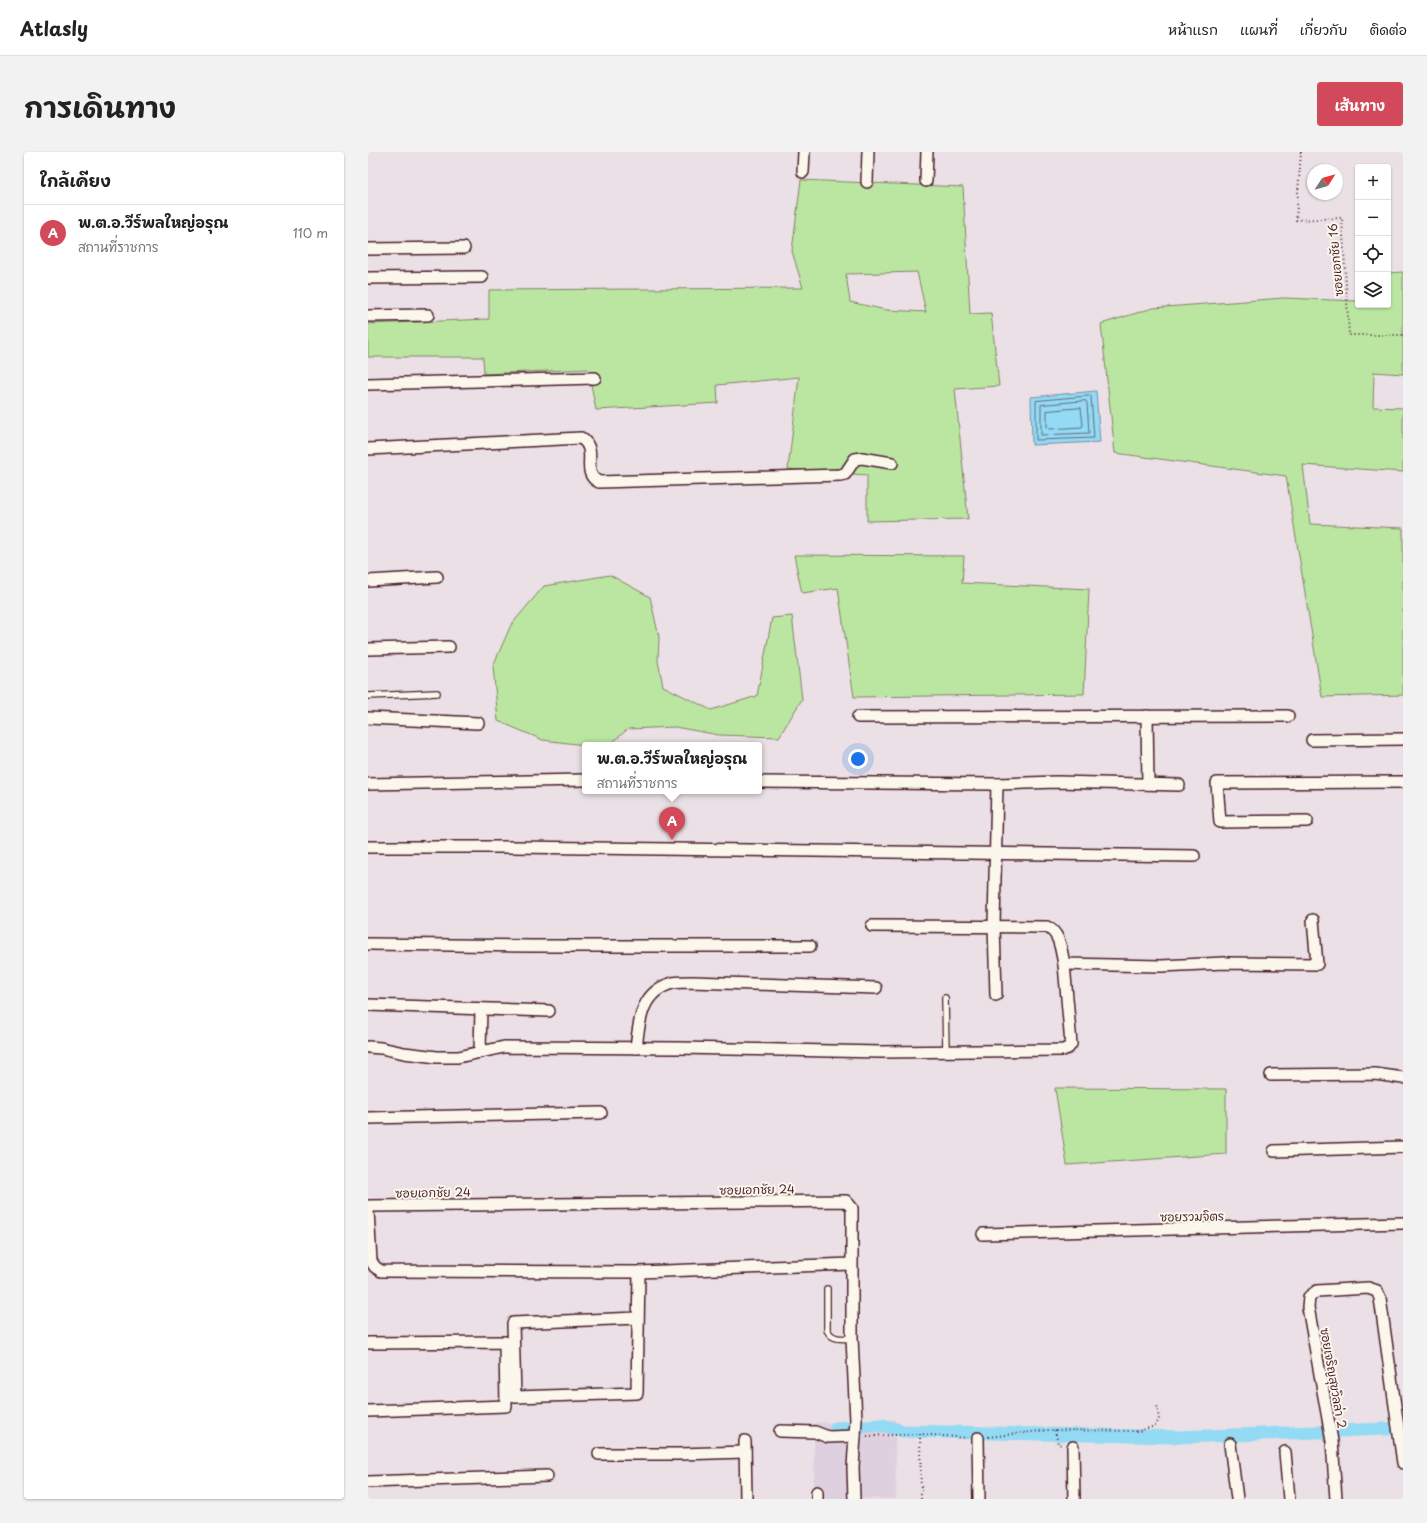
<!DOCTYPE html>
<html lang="th">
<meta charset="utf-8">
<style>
:root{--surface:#fff;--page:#f2f2f2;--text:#222;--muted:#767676;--line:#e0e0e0;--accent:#d1495b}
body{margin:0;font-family:"Playpen Sans","Playpen Sans Thai",sans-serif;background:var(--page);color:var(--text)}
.controls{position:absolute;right:12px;top:12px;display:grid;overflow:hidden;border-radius:4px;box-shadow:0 1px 3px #0004}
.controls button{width:36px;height:36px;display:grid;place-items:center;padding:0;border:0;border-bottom:1px solid var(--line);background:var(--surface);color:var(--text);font:20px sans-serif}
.compass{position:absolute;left:939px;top:12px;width:36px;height:36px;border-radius:50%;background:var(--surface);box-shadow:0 1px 3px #0004;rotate:54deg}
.you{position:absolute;left:490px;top:607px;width:14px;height:14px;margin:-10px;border:3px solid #fff;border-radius:50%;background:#1a73e8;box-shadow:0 0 0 6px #1a73e833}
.badge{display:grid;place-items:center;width:26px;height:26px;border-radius:50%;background:var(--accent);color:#fff;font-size:13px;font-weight:700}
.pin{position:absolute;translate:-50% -33px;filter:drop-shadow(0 1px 2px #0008)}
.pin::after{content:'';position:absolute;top:21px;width:14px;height:12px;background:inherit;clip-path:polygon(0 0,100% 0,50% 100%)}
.popup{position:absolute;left:214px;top:590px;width:180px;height:52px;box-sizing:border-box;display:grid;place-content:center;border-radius:4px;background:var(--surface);filter:drop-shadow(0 1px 3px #0005);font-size:13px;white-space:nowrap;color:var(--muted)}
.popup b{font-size:15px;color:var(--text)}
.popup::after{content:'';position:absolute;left:50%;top:100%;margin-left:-8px;border:8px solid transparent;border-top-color:var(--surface)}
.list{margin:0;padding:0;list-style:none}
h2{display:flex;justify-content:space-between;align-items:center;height:52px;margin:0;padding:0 16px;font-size:17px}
h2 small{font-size:13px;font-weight:400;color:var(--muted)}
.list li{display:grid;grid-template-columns:26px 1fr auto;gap:12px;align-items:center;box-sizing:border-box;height:56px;padding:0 16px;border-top:1px solid var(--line)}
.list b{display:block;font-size:15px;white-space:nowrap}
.list p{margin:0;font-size:13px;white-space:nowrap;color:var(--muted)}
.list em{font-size:13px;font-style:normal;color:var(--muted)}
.icon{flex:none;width:22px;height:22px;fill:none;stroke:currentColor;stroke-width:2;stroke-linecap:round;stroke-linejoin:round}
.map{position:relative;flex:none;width:1035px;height:1347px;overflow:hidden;border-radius:4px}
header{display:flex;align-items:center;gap:24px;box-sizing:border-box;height:56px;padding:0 20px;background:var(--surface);border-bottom:1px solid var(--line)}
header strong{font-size:19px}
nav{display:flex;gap:22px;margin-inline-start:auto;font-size:14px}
.intro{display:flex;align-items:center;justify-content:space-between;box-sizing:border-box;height:96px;padding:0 24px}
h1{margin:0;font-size:28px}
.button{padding:10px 18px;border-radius:4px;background:var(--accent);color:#fff;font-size:14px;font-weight:700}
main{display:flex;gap:24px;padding:0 24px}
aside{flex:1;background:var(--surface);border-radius:4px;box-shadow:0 1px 3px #0004}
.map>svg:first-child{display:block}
.built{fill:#dfd0e0}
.green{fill:#bbe6a2;stroke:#828266;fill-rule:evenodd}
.water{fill:#93daf5;stroke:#768fa4}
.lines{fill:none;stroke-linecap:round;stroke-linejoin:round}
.shore{stroke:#676a7c;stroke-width:1}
.canal{stroke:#93daf5;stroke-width:13}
.service-casing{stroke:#4a1f2b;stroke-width:8}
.minor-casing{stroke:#4a1f2b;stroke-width:14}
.path{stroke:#4a1f2b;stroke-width:2;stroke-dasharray:1 3;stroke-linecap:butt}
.service{stroke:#fbf7ec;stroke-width:5.5}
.minor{stroke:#fbf7ec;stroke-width:11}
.labels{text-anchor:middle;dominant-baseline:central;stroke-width:4;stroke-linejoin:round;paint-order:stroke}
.street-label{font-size:12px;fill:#4a1f2b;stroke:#fbf7ec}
</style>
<header>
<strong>Atlasly</strong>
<nav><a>หน้าแรก</a><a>แผนที่</a><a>เกี่ยวกับ</a><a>ติดต่อ</a></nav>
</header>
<div class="intro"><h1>การเดินทาง</h1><a class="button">เส้นทาง</a></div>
<main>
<aside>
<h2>ใกล้เคียง<small></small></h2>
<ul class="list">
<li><span class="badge">A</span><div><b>พ.ต.อ.วีร์พลใหญ่อรุณ</b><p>สถานที่ราชการ</p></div><em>110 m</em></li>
</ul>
</aside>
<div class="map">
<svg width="1035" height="1347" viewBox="0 0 1035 1347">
<rect width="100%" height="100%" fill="#eae0e5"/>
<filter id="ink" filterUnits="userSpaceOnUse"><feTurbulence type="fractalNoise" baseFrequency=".025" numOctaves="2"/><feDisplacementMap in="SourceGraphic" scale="8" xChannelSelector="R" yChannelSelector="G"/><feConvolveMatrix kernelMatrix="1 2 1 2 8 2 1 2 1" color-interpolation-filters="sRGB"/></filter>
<g filter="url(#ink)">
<path class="built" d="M527 1268 528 1347H446V1271Z"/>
<g class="green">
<path d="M433 28 595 35 602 162 623 161 631 234 587 237 600 367 499 369V323L420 317 431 225 349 233 350 251 228 258 220 217 116 222 115 205H0V172L121 167V138L435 136 424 99ZM549 120 558 160 518 158 482 150 478 122Z"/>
<path d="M1035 120V222L1006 220 1005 255 1035 256V320L935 313 942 372 1035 376V543L954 545 918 324 747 301 733 172 785 156 916 146 988 149 990 122V153H1020V121Z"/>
<path d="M426 403 596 404 594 431 721 437 716 542 486 545 470 436 434 441Z"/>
<path d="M242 423 282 445 291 485 290 509 295 534 343 558 389 544 404 466 424 464 434 547 411 585 351 583 307 575 260 577 241 593H217L175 588 130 569 125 514 143 473 176 434Z"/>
<path d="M687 936 858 937V1002L699 1013Z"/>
</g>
<path class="water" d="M728 239 732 290 664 293 663 245Z"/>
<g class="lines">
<g class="shore">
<path d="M723 244 726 286 668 288V249Z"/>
<path d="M718 249 719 251 721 281 673 283V253Z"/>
<path d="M713 256 715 273 714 275 681 277 679 276V259Z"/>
</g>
<path class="canal" d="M468 1276 514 1273 535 1279 809 1285 949 1280 1035 1276"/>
<defs>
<g id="service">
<path d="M0 544 69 541"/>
<path d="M577 846 578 899"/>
<path d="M459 1137V1178C464 1188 474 1187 484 1186"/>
</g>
<g id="minor">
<path d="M435 20 436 0"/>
<path d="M558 29 559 0"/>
<path d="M499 30 500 0"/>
<path d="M0 97 96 96"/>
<path d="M0 126 114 125"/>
<path d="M0 164 60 163"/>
<path d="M0 232 227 226"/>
<path d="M0 297 213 286C232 299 211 320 231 330L472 323 477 322 487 307 494 306 524 311"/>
<path d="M0 429 69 425"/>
<path d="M0 497 81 495"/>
<path d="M779 564 780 632"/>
<path d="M490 565 920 564"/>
<path d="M0 566 110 571"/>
<path d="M944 588 1035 587"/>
<path d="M391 630 629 632 689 630 811 633"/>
<path d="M0 632 217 628"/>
<path d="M939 669 852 670 849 631 1035 630"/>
<path d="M0 695H146L826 704"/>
<path d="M504 774 679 775C692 781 693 798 696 812L793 814 856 811 949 812 945 768"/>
<path d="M0 792 165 794H442"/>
<path d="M628 843 626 774 629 632"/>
<path d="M0 853 181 859"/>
<path d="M0 895 13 896 36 901 69 905H90L136 895 311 896 513 900 695 898 700 896 703 892 696 812"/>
<path d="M268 896C271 869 273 839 305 831 311 830 318 830 324 830L508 836"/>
<path d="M112 900 113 857"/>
<path d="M903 923 1007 922 1035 926"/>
<path d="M0 966 233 961"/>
<path d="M906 999 1035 995"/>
<path d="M0 1054 478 1049 484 1056V1186L488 1268 485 1315 486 1347"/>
<path d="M0 1058 3 1109 7 1115 13 1119 271 1120 483 1112"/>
<path d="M615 1082 1035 1071"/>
<path d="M270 1166 145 1171 147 1245 269 1241 271 1120"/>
<path d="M0 1191 137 1190 138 1254 0 1259"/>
<path d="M412 1279 447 1280 460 1285 487 1284"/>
<path d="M610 1286 611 1347"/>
<path d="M377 1289 378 1347"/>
<path d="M862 1292 869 1347"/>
<path d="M705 1295 706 1347"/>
<path d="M917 1300 921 1347"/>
<path d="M231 1302H312L377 1300"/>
<path d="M0 1330 179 1324"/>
<path d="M449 1340V1347"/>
<path d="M968 1347 964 1289 940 1155 941 1145 949 1139 1000 1136 1009 1139 1012 1146 1035 1311"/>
</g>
</defs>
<use href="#service" class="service-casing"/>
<use href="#minor" class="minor-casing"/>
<g class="path">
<path d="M933 0 928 68 974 66 981 183H1035"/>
<path d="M687 1278 690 1292 694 1293"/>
<path d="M552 1282 553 1347"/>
<path d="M499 1284 552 1282 600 1286"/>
<path d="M620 1285 681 1278 771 1279 787 1274 791 1268 789 1252"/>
</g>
<use href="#service" class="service"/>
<use href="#minor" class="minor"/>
</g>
</g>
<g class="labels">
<g class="street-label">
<text transform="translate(967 108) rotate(-95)">ซอยเอกชัย 16</text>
<text transform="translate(389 1037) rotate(-1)">ซอยเอกชัย 24</text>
<text transform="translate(65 1040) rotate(-1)">ซอยเอกชัย 24</text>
<text transform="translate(824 1064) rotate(-1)">ซอยรวมจิตร</text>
<text transform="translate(966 1226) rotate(80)">ซอยเจริญสุขวิลล่า 2</text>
</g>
</g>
</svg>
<div class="controls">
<button>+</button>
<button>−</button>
<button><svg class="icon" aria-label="locate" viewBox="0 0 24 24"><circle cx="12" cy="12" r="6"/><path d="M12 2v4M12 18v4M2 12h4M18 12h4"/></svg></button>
<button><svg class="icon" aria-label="layers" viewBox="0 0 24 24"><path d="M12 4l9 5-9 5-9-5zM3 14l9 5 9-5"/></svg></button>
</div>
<svg class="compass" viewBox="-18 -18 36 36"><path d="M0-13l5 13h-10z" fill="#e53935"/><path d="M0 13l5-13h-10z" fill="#767676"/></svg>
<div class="you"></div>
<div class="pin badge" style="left:304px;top:688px">A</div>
<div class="popup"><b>พ.ต.อ.วีร์พลใหญ่อรุณ</b>สถานที่ราชการ</div>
</div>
</main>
